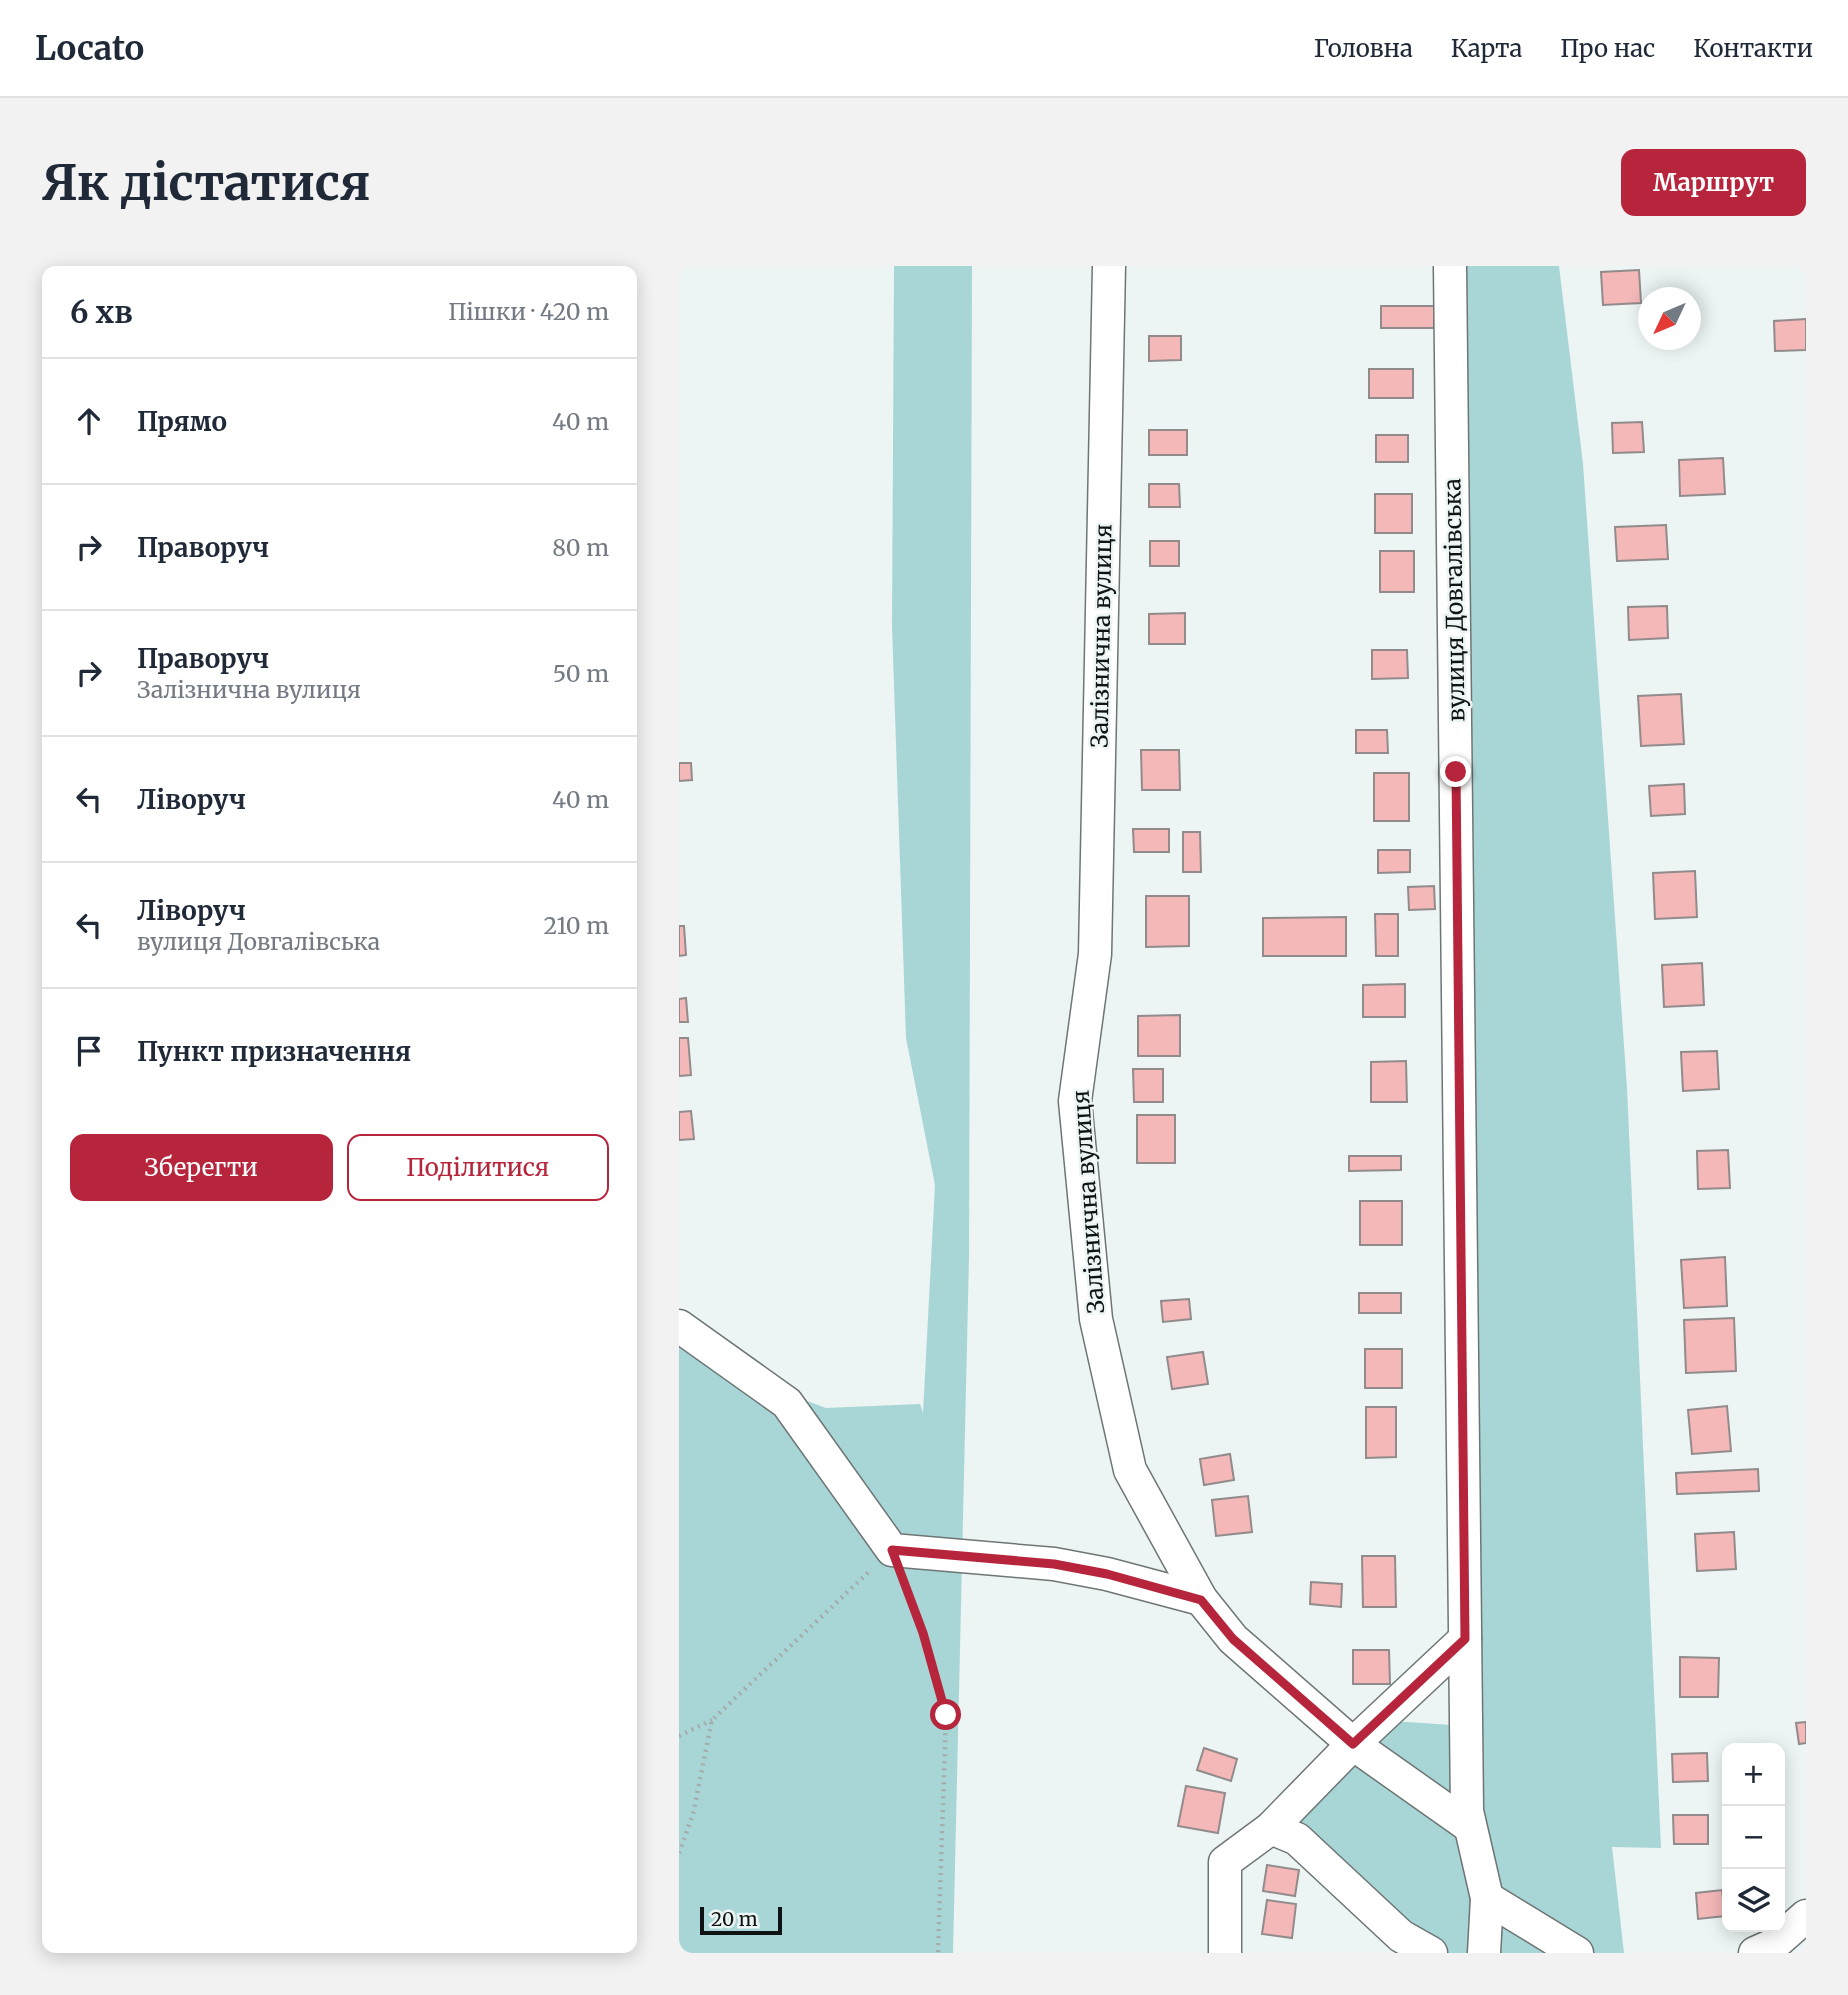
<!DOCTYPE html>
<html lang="uk">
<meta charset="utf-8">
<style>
:root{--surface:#fff;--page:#f2f2f3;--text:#1f2937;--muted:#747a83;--line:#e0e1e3;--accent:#b7253c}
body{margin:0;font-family:Merriweather,serif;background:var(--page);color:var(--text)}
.controls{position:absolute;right:21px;bottom:21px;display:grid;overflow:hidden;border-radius:14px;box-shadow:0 4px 18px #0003}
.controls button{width:63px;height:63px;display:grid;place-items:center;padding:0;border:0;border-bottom:2px solid var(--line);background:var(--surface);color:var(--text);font:35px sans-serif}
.compass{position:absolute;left:959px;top:21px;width:63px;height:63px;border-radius:50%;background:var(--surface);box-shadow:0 4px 18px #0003;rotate:226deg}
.scale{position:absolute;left:21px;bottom:18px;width:82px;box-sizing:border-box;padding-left:7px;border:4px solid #101313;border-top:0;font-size:19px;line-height:24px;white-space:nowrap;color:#101313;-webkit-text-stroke:5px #ecf4f4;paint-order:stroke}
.stop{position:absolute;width:21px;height:21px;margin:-16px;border:5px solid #b7253c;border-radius:50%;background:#fff}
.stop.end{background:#b7253c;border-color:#fff;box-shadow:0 2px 7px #0008}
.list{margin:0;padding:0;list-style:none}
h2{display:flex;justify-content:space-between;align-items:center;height:91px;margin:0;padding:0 28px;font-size:30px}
h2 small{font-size:23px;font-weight:400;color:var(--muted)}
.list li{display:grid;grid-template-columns:46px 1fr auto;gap:21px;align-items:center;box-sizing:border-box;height:126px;padding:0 28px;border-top:2px solid var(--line)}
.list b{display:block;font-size:26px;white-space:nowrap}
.list p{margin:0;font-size:23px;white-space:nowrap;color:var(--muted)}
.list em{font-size:23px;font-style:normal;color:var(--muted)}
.actions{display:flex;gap:14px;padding:21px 28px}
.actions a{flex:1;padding:16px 0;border:2px solid var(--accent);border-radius:14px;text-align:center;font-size:24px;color:var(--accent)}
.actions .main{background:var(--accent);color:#fff}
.icon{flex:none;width:38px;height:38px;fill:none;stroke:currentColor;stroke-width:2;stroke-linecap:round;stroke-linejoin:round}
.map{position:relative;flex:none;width:1127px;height:1687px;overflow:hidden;border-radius:14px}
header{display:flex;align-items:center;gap:42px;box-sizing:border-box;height:98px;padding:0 35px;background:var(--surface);border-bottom:2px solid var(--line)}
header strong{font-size:33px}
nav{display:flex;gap:38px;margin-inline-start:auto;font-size:24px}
.intro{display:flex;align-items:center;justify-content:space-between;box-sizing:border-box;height:168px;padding:0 42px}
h1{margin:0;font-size:49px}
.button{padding:18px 32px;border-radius:14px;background:var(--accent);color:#fff;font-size:24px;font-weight:700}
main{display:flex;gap:42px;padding:0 42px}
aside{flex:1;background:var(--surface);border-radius:14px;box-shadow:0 4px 18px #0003}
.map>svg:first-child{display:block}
.green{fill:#a8d6d6}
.building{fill:#f5b8b9;stroke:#928b8b;stroke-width:2}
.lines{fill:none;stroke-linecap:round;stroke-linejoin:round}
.minor-casing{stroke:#6e7575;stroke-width:35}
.path{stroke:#a5abab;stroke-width:4.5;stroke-dasharray:2 5;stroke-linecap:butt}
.minor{stroke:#fff;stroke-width:32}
.route{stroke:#b7253c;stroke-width:9}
.labels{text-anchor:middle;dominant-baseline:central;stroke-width:5;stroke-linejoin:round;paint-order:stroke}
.street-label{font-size:23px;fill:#101313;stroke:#ecf4f4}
</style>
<header>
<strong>Locato</strong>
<nav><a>Головна</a><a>Карта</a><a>Про нас</a><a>Контакти</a></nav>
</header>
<div class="intro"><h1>Як дістатися</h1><a class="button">Маршрут</a></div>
<main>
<aside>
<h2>6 хв<small>Пішки · 420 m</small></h2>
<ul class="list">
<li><svg class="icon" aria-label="ahead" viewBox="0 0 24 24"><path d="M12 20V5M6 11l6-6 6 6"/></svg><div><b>Прямо</b></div><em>40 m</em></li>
<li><svg class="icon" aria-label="right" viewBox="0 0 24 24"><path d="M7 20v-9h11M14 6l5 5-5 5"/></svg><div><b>Праворуч</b></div><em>80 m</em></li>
<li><svg class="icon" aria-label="right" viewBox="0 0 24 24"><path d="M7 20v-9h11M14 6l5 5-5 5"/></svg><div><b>Праворуч</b><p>Залізнична вулиця</p></div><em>50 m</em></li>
<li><svg class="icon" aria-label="left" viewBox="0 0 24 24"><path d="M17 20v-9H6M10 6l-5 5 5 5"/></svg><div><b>Ліворуч</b></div><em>40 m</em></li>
<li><svg class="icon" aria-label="left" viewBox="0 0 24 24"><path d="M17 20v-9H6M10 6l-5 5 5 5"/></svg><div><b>Ліворуч</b><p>вулиця Довгалівська</p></div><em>210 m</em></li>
<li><svg class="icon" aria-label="arrive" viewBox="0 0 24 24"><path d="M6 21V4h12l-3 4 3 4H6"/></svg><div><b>Пункт призначення</b></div></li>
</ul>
<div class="actions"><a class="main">Зберегти</a><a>Поділитися</a></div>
</aside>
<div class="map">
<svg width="1127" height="1687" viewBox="0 0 1127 1687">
<rect width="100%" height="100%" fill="#ecf4f4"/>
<g class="green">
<path d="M215 0H293L290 991 274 1687H0V1072L42 1103 147 1142 241 1138 244 1147 256 919 227 772 213 360Z"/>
<path d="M788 0H880L904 198 948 822 982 1582 933 1581 945 1687H762L592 1562 699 1454 787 1460 775 417 788 44Z"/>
</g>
<g class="building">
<path d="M960 4 962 37 924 39 922 6Z"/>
<rect x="702" y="40" width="53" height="22"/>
<path d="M1127 53V84L1096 85 1095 55Z"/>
<path d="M470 70H502V94L470 95Z"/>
<rect x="690" y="103" width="44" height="29"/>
<path d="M963 156 965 186 934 187 933 157Z"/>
<rect x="470" y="164" width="38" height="25"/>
<rect x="697" y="169" width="32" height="27"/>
<path d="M1044 192 1046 228 1001 230 1000 194Z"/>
<path d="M470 218H500L501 241H470Z"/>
<rect x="696" y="228" width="37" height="39"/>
<path d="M987 259 989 293 938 295 936 261Z"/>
<rect x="471" y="275" width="29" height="25"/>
<rect x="701" y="285" width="34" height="41"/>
<path d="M988 340 989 372 950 374 949 341Z"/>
<path d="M506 347V378H470V348Z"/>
<path d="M693 384H728L729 412 693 413Z"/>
<path d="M1002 428 1005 478 962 480 959 430Z"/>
<path d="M677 464H708L709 487H677Z"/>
<path d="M462 484H500L501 524H463Z"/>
<path d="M0 497H12L13 514 0 515Z"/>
<rect x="695" y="507" width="35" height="48"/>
<path d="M1005 518 1006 548 972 550 970 520Z"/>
<path d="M454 563H490V586H455Z"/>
<path d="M504 566H521L522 606H504Z"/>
<path d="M699 584H731V606L699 607Z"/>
<path d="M1016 605 1018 651 976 653 974 607Z"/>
<path d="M755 620 756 643 730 644 729 621Z"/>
<path d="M467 630H510V680L467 681Z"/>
<path d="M696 648H719V690H697Z"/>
<path d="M667 651V690H584V652Z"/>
<path d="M0 660H5L7 689 0 690Z"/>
<path d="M1023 697 1025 739 985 741 983 699Z"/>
<path d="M726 718V751H684V719Z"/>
<path d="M7 732 9 756H0V733Z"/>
<path d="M501 749V790H459V750Z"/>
<path d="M0 772H9L12 809 0 810Z"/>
<path d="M1038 785 1040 823 1004 825 1002 786Z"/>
<path d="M727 795 728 836H692V796Z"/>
<path d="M454 803H484V836H455Z"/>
<path d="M12 845 15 873 0 874V846Z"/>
<rect x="458" y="849" width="38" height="48"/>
<path d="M1049 884 1051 922 1019 923 1018 885Z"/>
<path d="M670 890H722V904L670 905Z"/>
<rect x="681" y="935" width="42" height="44"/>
<path d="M1046 991 1048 1040 1005 1042 1002 994Z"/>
<rect x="680" y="1027" width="42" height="20"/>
<path d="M510 1033 512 1053 484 1056 482 1035Z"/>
<path d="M1055 1052 1057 1105 1007 1107 1005 1054Z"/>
<rect x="686" y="1083" width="37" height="39"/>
<path d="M524 1086 529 1118 493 1123 488 1091Z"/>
<path d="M1048 1140 1052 1185 1013 1188 1009 1144Z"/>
<path d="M687 1141H717V1191L687 1192Z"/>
<path d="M551 1188 555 1214 525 1219 521 1193Z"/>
<path d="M1079 1203 1080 1225 998 1228 997 1207Z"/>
<path d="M569 1230 573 1266 537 1270 533 1234Z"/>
<path d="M1055 1266 1057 1303 1018 1305 1016 1268Z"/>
<path d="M683 1290H716L717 1341H684Z"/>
<path d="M632 1316 663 1318 662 1341 631 1338Z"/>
<path d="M674 1384H710L711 1418H674Z"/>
<path d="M1001 1391 1040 1392 1039 1431H1001Z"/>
<path d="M1127 1456V1477L1120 1478 1117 1457Z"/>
<path d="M525 1482 558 1493 552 1515 518 1504Z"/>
<path d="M1028 1487 1029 1515 994 1516 993 1488Z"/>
<path d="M507 1520 546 1527 539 1567 499 1560Z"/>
<path d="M994 1549H1029V1578H995Z"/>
<path d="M588 1599 620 1604 616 1630 584 1625Z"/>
<path d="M1043 1624 1046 1650 1019 1653 1017 1627Z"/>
<path d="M588 1634 617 1638 613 1672 583 1668Z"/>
</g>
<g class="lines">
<defs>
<g id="minor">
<path d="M430 0 416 688 396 835 417 1053 451 1204 522 1333 554 1373 674 1478 790 1560"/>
<path d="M771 0 788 1545 808 1632 805 1687"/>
<path d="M0 1060 108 1137 213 1284 375 1298 428 1308 522 1333"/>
<path d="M592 1562 618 1573 722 1670 752 1687"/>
<path d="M808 1632 898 1687"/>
<path d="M546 1687V1596L592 1562 674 1478 786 1373"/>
<path d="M1076 1687 1094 1679 1127 1650"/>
</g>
</defs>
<use href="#minor" class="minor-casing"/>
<g class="path">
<path d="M224 1313 244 1367 267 1449 259 1687"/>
<path d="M0 1470 33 1454"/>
<path d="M0 1587 14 1548 33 1454 193 1303"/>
</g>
<use href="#minor" class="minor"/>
</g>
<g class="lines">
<path class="route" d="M267 1449 244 1367 213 1284 375 1298 428 1308 522 1334 554 1373 674 1478 786 1373 777 506"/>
</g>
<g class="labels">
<g class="street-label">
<text transform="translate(775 334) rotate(-91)">вулиця Довгалівська</text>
<text transform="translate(422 370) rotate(-89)">Залізнична вулиця</text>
<text transform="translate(409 936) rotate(-94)">Залізнична вулиця</text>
</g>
</g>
</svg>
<div class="controls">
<button>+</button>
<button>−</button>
<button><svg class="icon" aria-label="layers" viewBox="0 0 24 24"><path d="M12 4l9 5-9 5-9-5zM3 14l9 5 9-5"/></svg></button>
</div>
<svg class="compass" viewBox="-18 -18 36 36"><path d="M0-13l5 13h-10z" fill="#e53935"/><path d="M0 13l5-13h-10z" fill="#747a83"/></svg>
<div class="scale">20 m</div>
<div class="stop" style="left:267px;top:1449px"></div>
<div class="stop end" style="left:777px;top:506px"></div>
</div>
</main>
